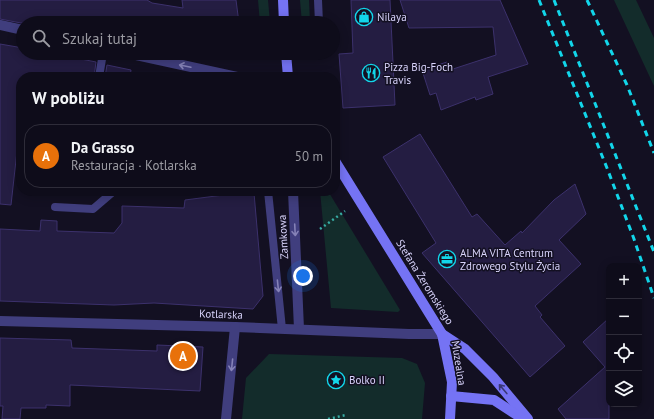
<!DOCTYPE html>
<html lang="pl">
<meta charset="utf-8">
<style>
:root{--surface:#0e0c1a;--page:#171523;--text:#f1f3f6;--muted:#9b9ba2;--line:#2e2c39;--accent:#12d6ea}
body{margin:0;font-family:"PT Sans",sans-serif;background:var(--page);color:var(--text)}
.controls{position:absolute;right:12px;bottom:12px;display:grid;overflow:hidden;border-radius:8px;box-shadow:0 2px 10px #0003}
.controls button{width:36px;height:36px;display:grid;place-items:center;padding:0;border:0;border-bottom:1px solid var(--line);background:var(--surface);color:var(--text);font:20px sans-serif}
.you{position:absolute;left:303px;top:276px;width:14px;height:14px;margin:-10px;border:3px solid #fff;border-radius:50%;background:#1a73e8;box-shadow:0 0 0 6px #1a73e833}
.badge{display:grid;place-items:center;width:26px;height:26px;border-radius:50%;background:var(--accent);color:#fff;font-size:13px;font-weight:700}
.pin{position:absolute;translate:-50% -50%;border:2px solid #fff;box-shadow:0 1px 4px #0006}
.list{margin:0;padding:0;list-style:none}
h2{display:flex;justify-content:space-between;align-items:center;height:52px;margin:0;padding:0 16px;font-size:17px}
h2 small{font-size:13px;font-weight:400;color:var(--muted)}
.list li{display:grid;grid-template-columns:26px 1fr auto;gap:12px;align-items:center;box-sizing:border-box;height:64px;margin:0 8px 8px;padding:0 8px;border:1px solid var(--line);border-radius:16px}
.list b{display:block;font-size:15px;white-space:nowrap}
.list p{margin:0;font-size:13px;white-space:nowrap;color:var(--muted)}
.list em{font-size:13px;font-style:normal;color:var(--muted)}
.icon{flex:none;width:22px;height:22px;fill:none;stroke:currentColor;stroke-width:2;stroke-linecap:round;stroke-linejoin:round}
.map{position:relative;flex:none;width:654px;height:419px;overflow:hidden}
.search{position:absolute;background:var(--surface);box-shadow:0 2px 10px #0003;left:16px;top:16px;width:324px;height:44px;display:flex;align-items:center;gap:10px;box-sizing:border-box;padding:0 14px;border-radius:22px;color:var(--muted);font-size:15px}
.panel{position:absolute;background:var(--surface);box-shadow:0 2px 10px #0003;left:16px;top:72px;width:324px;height:124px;border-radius:16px}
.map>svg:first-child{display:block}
.green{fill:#132c2b}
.building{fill:#241d42;stroke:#3c316c}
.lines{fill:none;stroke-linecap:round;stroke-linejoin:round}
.path{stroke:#38aca4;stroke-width:2.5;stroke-dasharray:2 3;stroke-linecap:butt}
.lane{stroke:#403e7e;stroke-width:8}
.street{stroke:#403e7e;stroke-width:10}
.secondary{stroke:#7573f4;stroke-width:10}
.rail{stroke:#12d6ea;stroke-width:3;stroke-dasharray:6 5;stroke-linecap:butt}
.oneway{stroke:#8582b7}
.oneway2{stroke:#3a3876}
.labels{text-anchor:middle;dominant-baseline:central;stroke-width:3;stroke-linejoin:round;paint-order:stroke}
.poi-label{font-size:11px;fill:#d9d4fc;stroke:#131022;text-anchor:start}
.street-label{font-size:11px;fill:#d9d4fc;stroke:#131022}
</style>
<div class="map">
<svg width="654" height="419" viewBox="0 0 654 419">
<rect width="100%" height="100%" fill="#131022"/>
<g class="green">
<path d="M258 0H268L270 23H260Z"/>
<path d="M300 0H309L310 23H302Z"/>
<path d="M614 0H636L654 38V86Z"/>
<path d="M320 191H328L400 310 398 312 331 308Z"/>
<path d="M269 354 402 358 417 364 425 383 422 419H242L246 378Z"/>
</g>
<g class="building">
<path d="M0 0H147L152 3 183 8 182 0H236L239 23H21L0 19Z"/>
<path d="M351 0H390L395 105 343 108 339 54 353 53Z"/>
<path d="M400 0H500L528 64 488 77 493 94 476 100 475 97 441 110 436 93 430 95 422 70 447 62 450 70 496 55 493 27 409 28Z"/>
<path d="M0 44 23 48V53H51L96 62 94 77H21V115L11 205 0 204Z"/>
<path d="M199 53H229L213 55Z"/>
<path d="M107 65 131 70 130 77H105Z"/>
<path d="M420 134 472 217 477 214 505 245 521 231 522 233 554 200 575 184 586 214 559 240 581 264 535 306 542 315 540 317 565 346 530 377 422 253 436 243 383 157Z"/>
<path d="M239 193H254L263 296 253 309 154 303 114 305 0 301V229L40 231 41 220 57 221V231L114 233 122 223V206L184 208 185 200Z"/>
<path d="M609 318V419H566L558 409 605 367 583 342Z"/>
<path d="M0 338 71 340 72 348 157 351V345L203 347 200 391 70 385V406L46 405V408H21L20 419H2L3 406H0Z"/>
</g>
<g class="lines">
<g class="path">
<path d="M320 229 345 211"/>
<path d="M328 419 346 415"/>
</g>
<g class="lane">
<path d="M318 0 319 23"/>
<path d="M99 77 103 53"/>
<path d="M268 191 282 329"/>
<path d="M55 207 93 209 114 191"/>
</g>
<g class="street">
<path d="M0 25 23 30"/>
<path d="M127 53 237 77"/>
<path d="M293 191 299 329"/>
<path d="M0 321 235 327 409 334H442"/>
<path d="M226 419 235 327"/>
</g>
<g class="secondary">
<path d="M283 0 284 23"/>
<path d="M286 53 288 77"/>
<path d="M335 161 442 334 465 349 493 377 528 419"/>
<path d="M442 334 452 382 450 419"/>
<path d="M451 396 494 400 523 419"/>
</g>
<g class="rail">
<path d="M539 0 607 168 634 239 654 298"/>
<path d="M554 0 654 252"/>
<path d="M587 0 627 85 654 153"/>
</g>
</g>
<defs><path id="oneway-shaft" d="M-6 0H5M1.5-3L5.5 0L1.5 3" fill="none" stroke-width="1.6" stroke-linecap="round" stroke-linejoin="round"/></defs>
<g class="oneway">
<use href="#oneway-shaft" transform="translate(185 66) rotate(-168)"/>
<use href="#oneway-shaft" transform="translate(295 230) rotate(87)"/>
<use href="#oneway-shaft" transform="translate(278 286) rotate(84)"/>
<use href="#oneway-shaft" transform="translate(232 365) rotate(96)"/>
</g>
<use class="oneway2" href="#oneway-shaft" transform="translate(503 389) rotate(-130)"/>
<defs>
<symbol id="shop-ring" viewBox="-11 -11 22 22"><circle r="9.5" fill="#131022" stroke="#12d6ea" stroke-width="1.5"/><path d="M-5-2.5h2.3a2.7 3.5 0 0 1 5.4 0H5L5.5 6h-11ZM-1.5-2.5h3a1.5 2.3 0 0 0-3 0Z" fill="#12d6ea"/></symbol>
<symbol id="restaurant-ring" viewBox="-11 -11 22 22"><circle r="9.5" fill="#131022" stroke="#12d6ea" stroke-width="1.5"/><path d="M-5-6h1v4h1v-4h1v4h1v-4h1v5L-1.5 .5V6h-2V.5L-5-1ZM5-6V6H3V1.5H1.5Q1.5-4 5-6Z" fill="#12d6ea"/></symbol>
<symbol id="office-ring" viewBox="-11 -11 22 22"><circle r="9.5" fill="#131022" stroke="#12d6ea" stroke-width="1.5"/><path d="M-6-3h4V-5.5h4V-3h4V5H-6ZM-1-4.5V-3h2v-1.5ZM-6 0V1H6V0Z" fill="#12d6ea"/></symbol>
<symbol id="sight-ring" viewBox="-11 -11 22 22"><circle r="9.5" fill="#131022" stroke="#12d6ea" stroke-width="1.5"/><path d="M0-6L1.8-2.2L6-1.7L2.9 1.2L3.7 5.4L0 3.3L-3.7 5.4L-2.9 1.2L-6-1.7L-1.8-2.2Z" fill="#12d6ea"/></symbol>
</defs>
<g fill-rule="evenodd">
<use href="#shop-ring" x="354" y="7" width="20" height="20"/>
<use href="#restaurant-ring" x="361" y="63" width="20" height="20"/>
<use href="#office-ring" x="437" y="249" width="20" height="20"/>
<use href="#sight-ring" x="326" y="370" width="20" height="20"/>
</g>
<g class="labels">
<g class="poi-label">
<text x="377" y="17">Nilaya</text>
<text x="384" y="67">Pizza Big-Foch<tspan x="384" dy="13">Travis</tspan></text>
<text x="460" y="253">ALMA VITA Centrum<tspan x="460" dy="13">Zdrowego Stylu Życia</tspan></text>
<text x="349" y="380">Bolko II</text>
</g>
<g class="street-label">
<text transform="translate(283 237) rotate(-93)">Zamkowa</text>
<text transform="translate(425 282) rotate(58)">Stefana Żeromskiego</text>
<text transform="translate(221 314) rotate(2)">Kotlarska</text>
<text transform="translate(459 363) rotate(81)">Muzealna</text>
</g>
</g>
</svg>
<div class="controls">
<button>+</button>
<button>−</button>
<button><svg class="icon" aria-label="locate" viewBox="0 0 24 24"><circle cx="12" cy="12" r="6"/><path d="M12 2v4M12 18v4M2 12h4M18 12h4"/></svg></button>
<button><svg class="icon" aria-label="layers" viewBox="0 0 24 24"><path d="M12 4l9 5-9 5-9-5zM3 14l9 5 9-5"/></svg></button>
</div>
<div class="you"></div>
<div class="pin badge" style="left:183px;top:356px;background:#e8710a">A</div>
<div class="search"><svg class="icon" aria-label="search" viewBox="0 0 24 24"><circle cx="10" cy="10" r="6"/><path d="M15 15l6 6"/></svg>Szukaj tutaj</div>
<section class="panel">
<h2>W pobliżu<small></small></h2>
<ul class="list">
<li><span class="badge" style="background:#e8710a">A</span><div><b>Da Grasso</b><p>Restauracja · Kotlarska</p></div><em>50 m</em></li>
</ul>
</section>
</div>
